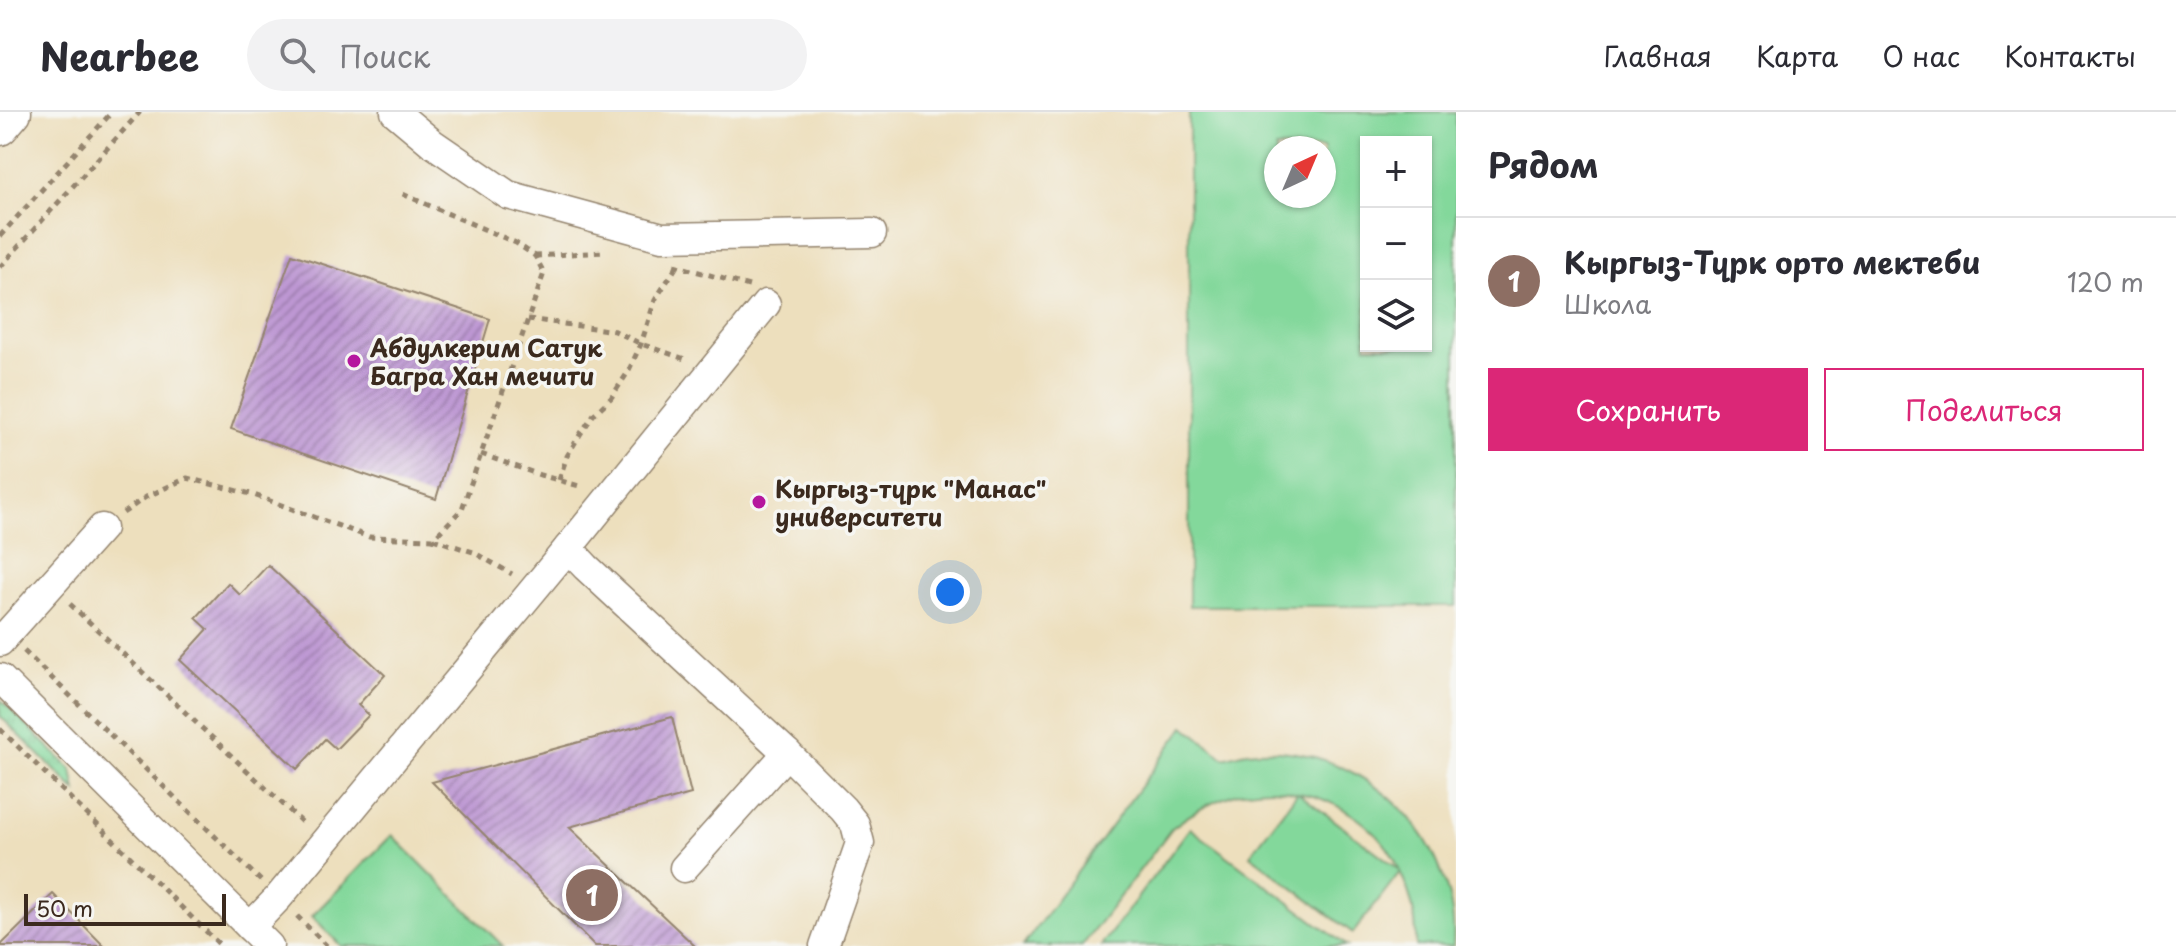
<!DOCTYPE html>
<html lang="ru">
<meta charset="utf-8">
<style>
:root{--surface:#fff;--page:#f2f2f3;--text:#2b2b33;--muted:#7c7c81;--line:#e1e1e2;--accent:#db2777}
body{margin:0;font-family:"Playpen Sans",sans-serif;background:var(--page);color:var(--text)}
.controls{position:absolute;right:24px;top:24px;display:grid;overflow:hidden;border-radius:0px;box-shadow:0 2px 6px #0004}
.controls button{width:72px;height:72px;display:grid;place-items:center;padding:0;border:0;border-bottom:2px solid var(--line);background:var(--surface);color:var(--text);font:40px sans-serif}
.compass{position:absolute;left:1264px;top:24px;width:72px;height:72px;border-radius:50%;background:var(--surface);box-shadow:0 2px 6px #0004;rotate:44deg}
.scale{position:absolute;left:24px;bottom:20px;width:202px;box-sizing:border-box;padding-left:8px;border:4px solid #3b2a1e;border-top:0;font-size:22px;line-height:28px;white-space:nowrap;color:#3b2a1e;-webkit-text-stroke:6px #f6f6f2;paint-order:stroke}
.you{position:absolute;left:950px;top:480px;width:28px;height:28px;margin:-20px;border:6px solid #fff;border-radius:50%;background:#1a73e8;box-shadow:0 0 0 12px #1a73e833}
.badge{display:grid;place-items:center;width:52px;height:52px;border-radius:50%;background:var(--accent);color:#fff;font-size:26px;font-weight:700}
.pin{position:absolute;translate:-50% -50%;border:4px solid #fff;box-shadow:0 2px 8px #0006}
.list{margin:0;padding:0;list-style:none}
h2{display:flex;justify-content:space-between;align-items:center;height:104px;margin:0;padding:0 32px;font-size:34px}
h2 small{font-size:26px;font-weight:400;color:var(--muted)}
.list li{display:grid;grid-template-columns:52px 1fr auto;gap:24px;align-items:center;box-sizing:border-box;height:128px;padding:0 32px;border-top:2px solid var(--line)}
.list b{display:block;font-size:30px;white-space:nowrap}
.list p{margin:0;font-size:26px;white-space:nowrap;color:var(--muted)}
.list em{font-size:26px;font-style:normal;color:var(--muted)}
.actions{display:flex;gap:16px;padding:24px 32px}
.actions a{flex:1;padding:18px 0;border:2px solid var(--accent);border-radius:0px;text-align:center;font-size:28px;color:var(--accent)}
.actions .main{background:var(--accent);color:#fff}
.icon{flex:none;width:44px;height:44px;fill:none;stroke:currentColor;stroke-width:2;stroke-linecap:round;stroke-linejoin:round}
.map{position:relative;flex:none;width:1456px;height:834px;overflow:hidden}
header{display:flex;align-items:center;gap:48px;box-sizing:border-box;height:112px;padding:0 40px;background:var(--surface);border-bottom:2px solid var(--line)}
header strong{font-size:38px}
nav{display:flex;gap:44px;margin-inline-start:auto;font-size:28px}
.search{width:560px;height:72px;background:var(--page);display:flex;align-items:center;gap:20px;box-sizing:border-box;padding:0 28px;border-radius:44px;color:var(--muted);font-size:30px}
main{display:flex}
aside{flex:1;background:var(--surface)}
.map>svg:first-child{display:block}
.grass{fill:url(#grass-tufts);stroke:#5f815c;stroke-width:2}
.pitch{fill:#83d89b;stroke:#5f815c;stroke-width:2;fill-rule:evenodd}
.building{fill:url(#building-hatch)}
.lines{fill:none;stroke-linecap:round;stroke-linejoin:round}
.minor-casing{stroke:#94846e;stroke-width:31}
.major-casing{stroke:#94846e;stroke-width:39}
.path{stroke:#94846e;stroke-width:5;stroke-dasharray:6 6;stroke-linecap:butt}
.minor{stroke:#fff;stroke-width:28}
.major{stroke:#fff;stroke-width:36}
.poi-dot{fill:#b5179e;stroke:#f6f6f2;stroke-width:3}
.labels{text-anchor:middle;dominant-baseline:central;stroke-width:7;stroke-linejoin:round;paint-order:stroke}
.poi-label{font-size:24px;font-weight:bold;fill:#3b2a1e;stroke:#f6f6f2;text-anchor:start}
</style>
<header>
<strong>Nearbee</strong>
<div class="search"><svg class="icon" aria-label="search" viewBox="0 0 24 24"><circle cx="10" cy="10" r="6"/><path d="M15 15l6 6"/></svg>Поиск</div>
<nav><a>Главная</a><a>Карта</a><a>О нас</a><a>Контакты</a></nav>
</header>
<main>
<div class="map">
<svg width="1456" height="834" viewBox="0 0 1456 834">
<defs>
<pattern id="grass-tufts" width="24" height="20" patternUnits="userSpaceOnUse" patternTransform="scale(2)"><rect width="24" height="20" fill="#83d89b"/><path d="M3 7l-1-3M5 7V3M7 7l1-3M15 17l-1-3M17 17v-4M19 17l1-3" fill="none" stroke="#72ba85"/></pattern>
<pattern id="building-hatch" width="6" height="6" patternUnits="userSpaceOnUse" patternTransform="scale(2)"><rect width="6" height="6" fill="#bd97d3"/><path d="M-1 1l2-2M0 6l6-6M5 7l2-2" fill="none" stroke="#9b7bab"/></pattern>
</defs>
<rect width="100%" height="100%" fill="#f6f6f2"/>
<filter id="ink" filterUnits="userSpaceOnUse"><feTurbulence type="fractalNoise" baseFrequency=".0125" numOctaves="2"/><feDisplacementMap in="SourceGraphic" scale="16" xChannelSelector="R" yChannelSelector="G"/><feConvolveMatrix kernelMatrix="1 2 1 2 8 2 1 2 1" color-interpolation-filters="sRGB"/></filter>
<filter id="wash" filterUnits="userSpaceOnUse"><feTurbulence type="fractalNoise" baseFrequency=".006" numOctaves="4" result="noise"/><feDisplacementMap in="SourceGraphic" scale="32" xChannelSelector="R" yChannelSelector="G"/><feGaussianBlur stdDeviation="1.8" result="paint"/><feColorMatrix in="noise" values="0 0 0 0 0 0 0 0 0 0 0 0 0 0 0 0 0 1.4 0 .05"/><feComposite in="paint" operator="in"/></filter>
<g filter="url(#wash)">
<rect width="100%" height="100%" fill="#eddfbd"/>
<path class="grass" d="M0 587 72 658 76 679 0 604Z"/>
<g class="pitch">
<path d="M1189 0H1456V494H1189ZM1426 30V234H1366V30ZM1324 36V84H1276V36Z"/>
<path d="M1185 614 1224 646C1232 644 1240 641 1248 640 1323 631 1397 674 1432 739 1447 769 1456 801 1453 834H1416C1417 808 1412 784 1400 760L1353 821 1250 743 1297 681C1253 668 1206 689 1172 716L1082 834H1023ZM1298 681C1339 687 1384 719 1399 757Z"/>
<path d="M1190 716 1347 834H1101Z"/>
<path d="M392 723 503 834H341L312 804Z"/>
</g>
<g id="blocks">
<g class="building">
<path d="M292 142 490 207 436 387 231 317Z"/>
<path d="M268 453 385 563 358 593 369 603 336 637 325 627 297 657 180 548 208 517 196 506 228 471 240 483Z"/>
<path d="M672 605 691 682 569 715 695 834H595L432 670Z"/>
<path d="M53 782 104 834H0Z"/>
</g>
</g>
</g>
<g filter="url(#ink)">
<use href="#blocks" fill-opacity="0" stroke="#94846e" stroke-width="2"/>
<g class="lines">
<defs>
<g id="minor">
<path d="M395 0 432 31 508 83 662 125 872 121"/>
<path d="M568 436 586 455 787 641 843 697 855 712 860 731 824 834"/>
<path d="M0 530 102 416"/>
<path d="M0 566 269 834"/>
<path d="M684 756 787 641"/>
<path d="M250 815 278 786 568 436 766 192"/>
</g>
<path id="major" d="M0 15 13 0"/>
</defs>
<use href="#minor" class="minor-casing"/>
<use href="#major" class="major-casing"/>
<g class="path">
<path d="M0 124 112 0"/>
<path d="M535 144 605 140"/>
<path d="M674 153 749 174"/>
<path d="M0 155 140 0"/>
<path d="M528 207 615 219 641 232 688 248"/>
<path d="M481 342 540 363 583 375"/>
<path d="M559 368 567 344 581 321 594 302 611 286 628 260 641 232 655 188 677 154"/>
<path d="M123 401 146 385 187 366 251 382 369 425 433 427 462 397 544 161 535 144 516 131 398 80"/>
<path d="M433 427 473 440 512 462"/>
<path d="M70 492 305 713"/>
<path d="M24 539 261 769"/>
<path d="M0 617 221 834"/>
<path d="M297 804 327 834"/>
</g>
<use href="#minor" class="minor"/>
<use href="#major" class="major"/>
</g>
</g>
<g class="poi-dot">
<circle cx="354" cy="249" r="8"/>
<circle cx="759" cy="390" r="8"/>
</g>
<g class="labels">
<g class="poi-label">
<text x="370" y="235">Абдулкерим Сатук<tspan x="370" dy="28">Багра Хан мечити</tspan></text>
<text x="775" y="376">Кыргыз-түрк "Манас"<tspan x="775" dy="28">университети</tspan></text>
</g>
</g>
</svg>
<div class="controls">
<button>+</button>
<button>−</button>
<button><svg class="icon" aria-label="layers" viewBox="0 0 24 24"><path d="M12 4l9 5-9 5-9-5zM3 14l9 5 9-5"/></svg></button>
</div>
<svg class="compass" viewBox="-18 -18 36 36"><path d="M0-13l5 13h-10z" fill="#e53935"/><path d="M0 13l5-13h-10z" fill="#7c7c81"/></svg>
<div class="scale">50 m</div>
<div class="you"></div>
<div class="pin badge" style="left:592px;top:783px;background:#8d6e63">1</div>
</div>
<aside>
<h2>Рядом<small></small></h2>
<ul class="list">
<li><span class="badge" style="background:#8d6e63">1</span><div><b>Кыргыз-Түрк орто мектеби</b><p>Школа</p></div><em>120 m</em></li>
</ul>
<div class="actions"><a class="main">Сохранить</a><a>Поделиться</a></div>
</aside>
</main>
